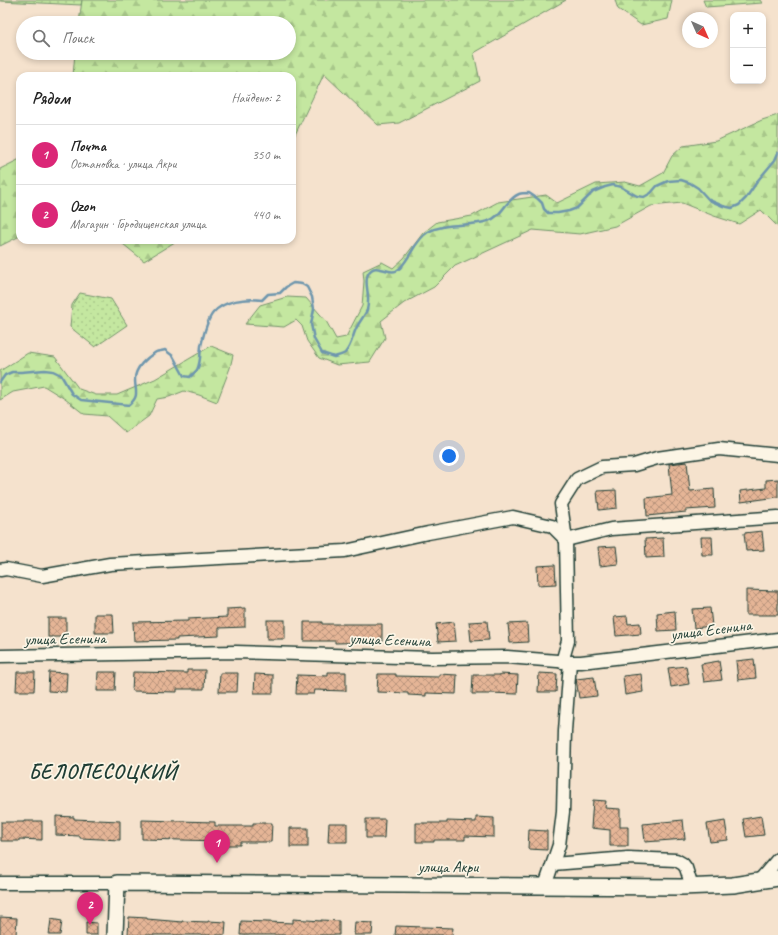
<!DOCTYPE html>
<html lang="ru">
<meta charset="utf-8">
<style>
:root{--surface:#fff;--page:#f6f6f6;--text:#222;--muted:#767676;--line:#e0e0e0;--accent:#db2777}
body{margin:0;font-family:Caveat,sans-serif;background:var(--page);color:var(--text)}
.controls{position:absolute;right:12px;top:12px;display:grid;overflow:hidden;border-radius:8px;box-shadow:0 2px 6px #0003}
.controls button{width:36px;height:36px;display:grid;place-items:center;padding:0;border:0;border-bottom:1px solid var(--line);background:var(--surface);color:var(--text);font:20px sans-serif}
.compass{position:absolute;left:682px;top:12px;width:36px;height:36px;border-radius:50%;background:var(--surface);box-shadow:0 2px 6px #0003;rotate:135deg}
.you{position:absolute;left:449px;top:456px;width:14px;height:14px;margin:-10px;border:3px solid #fff;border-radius:50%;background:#1a73e8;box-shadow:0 0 0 6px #1a73e833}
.badge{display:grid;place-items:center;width:26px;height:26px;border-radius:50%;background:var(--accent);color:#fff;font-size:13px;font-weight:700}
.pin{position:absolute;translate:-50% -33px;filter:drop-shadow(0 1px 2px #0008)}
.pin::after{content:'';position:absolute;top:21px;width:14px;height:12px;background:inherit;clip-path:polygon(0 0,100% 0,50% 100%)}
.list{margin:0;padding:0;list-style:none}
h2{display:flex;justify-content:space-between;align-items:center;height:52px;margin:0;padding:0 16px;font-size:17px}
h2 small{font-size:13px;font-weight:400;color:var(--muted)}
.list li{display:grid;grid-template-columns:26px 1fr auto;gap:12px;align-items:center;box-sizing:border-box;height:60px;padding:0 16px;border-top:1px solid var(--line)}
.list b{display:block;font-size:15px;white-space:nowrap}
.list p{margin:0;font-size:13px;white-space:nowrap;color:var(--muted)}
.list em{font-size:13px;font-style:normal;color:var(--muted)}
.icon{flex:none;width:22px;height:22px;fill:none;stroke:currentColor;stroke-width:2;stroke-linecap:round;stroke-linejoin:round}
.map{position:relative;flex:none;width:778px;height:935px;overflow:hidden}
.search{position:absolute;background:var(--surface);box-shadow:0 2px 6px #0003;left:16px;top:16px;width:280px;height:44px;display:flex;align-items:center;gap:10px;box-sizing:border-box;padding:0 14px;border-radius:22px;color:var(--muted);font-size:15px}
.panel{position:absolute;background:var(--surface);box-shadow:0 2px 6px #0003;left:16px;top:72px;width:280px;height:172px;border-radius:12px}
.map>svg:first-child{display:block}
.grass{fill:url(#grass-dots);stroke:#72926a}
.forest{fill:url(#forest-firs);stroke:#72926a}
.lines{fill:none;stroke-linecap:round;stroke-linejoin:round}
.stream{stroke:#6e96ad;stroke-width:2.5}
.building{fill:url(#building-cross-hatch);stroke:#1f3d34}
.minor-casing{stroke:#1f3d34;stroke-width:15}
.major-casing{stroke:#1f3d34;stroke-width:18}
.minor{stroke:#fcf5e5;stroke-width:12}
.major{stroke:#fcf5e5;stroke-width:15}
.labels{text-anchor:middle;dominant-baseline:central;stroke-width:3.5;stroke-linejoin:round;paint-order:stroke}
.street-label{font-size:16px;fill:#1f3d34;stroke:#fcf5e5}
.district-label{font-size:20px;font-weight:bold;letter-spacing:1px;fill:#1f3d34;stroke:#fcf5e5}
</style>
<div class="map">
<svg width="778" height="935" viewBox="0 0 778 935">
<defs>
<pattern id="grass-dots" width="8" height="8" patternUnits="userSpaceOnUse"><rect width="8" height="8" fill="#c4e7a0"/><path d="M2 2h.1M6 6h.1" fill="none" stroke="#a8c78a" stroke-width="1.8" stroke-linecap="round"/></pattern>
<pattern id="forest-firs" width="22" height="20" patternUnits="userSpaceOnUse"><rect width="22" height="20" fill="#c4e7a0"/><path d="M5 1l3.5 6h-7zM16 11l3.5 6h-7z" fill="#a8c78a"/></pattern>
<pattern id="building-cross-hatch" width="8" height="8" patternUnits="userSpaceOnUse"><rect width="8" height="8" fill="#e5b596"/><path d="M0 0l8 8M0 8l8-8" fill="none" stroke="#b9947b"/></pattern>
</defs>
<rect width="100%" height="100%" fill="#f5e2cd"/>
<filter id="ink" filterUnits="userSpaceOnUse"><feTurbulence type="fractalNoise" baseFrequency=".025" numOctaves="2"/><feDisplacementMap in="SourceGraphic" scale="8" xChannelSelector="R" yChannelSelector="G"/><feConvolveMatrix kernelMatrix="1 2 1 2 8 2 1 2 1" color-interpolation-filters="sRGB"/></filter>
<g filter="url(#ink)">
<g class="grass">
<path d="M0 0H82L81 5 0 1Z"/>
<path d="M80 293 111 299 127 325 95 347 70 327 72 305Z"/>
</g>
<g class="forest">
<path d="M82 0H566L474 53 480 81 399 123 378 125 324 74 292 141V76H73L75 53H289V23H79Z"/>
<path d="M615 0H672L668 19 641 25 618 9Z"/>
<path d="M703 0H760L762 3 706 7Z"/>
<path d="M778 115V227L761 210 739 224 714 216 682 203 651 206 615 226 580 234 533 230 455 266 434 287 404 303 381 321 385 338 370 362 337 365 319 358 307 341 302 326 296 320 284 327 245 324 260 305 287 297 306 298 326 321 336 339 346 337 362 306 364 281 363 271 382 262 393 268 404 258 423 233 437 222 472 216 498 202 546 195 557 203 596 184 625 182 640 186 663 173 672 156 683 146 716 141 762 120Z"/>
<path d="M20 159V236L0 246V169Z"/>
<path d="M118 240H178L144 261Z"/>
<path d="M211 346 233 355 230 368 217 402 199 395 184 391 169 397 157 399 149 416 126 433 107 416 84 414 65 399 44 386 13 392 0 400V371L28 353 55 357 79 389 96 395H117L155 379Z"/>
</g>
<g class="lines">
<path class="stream" d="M0 382 5 375 12 372H21L45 370 53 371 61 375 72 394 81 400 129 405C140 395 135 392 135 379 135 368 146 358 156 352 158 351 162 351 165 350L173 356 184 376 190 377C192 375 195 372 197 370 201 362 200 354 201 346 203 337 207 320 213 313 224 300 246 298 262 300L268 294 280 293 286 287 293 283 302 284 307 287 312 297 314 309 311 324 314 339 322 353 334 357C337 356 342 355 345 353 351 346 352 339 355 331 358 323 364 317 367 310 368 307 368 303 368 301 369 292 364 282 368 274 376 259 390 279 400 268 411 257 415 240 428 232 446 222 468 227 488 221 502 217 506 199 519 194 522 193 526 193 529 193L538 199 542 203 544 209 548 213H558L569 211 577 208 593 192 605 187 613 185 621 187 637 196 644 197 651 193 657 186 668 181 681 180 690 183 698 188 709 200 723 206 732 208 739 205 746 198 759 179 775 160 778 153"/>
</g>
<g class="building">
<path d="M687 462 690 491 714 489 715 508 686 510V512L647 516 646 498 672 495 669 464Z"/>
<path d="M778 479V497L741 502 740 491 766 488V480Z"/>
<path d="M616 490 617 508 599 510 597 491Z"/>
<path d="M762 531 764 550 746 551 744 533Z"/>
<path d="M701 537H712L713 555H702Z"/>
<path d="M663 538 664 557 646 558 645 539Z"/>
<path d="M616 546 618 564 600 566 598 547Z"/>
<path d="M555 565 556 584 538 585 537 566Z"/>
<path d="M746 590 778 591V615H746Z"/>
<path d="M245 608V627L219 628V636L177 638V640L134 641 133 622 188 621V619L227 617V609Z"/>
<path d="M710 608 712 626 694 628 692 609Z"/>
<path d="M675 611 676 630 658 631 657 613Z"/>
<path d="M95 614H113L114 633H95Z"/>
<path d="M627 616 628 624 640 623 641 634 616 636 614 617Z"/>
<rect x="48" y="618" width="18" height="19"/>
<rect x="267" y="620" width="18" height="19"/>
<path d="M487 621 489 640 471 641 469 622Z"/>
<path d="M304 622H322V624H382V642L335 643V641H304Z"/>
<path d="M454 622 456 641 438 642 436 624Z"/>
<path d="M527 623 528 642 510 643 508 624Z"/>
<path d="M754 659 756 678 738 680 736 661Z"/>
<path d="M719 661 722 680 704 682 701 664Z"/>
<path d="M686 666 689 684 671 687 668 668Z"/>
<path d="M187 670H205L204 689H177V692L132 691 133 672 187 673Z"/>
<path d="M17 672H35L34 691H16Z"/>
<path d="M49 672 67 673 66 692 48 691Z"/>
<path d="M98 672H116L115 691H97Z"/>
<path d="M328 672H346V691L315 690 314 694H296L297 675 328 676Z"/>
<path d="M220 673H238L237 692H219Z"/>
<path d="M539 673 557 674 556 692H538Z"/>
<path d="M255 674 273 675V693H254Z"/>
<path d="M378 674H396V676L439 677V674L457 675 456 694 426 693V696L408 695V693L377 692Z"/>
<path d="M500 674 518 675 517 694 490 693V694H472L473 675H500Z"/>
<path d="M641 674 643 692 625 695 623 676Z"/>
<path d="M594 677 597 696 579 698 576 679Z"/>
<path d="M593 800 606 801 605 808 620 809V827H628V846H610V830L591 828Z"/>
<path d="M56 816 74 817V819L120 821V840L80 838V836L56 835Z"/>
<path d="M761 816 764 835 746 837 743 819Z"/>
<path d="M476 817 494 818V837L465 836V840H434V842H416V823H447V821L476 822Z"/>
<path d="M366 819H385L384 838H366Z"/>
<path d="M142 820 215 822V826H253V823H272L271 842H240V845H221V841L142 839Z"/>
<path d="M683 820 685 839 645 842 643 824Z"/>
<path d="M24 821H42V840L19 839V841H1V822H24Z"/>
<path d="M725 821 728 840 710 842 707 824Z"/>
<path d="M329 823H347V842H328Z"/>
<rect x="290" y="828" width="18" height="19"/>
<path d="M529 830 547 831V850L528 849Z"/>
<path d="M0 917 17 918 16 935H0Z"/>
<path d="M129 917 147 918V919L182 922V921L208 922V921L226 922 225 935H128Z"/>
<path d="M51 919 62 921 60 935H49Z"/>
<path d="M293 919 321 921V920L339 921V935H240L241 921 293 923Z"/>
<path d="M86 922 97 923V935H86Z"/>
<path d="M355 922 373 923 372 935H354Z"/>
<path d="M396 926 453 928 452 935H395Z"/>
</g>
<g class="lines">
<defs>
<g id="minor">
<path d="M0 570 6 569 42 576 110 564 345 551 428 533 513 517 552 526 566 540 611 529 778 517"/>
<path d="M0 656 236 652 432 658 507 657 570 662H581L778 639"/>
<path d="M562 662 568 641 566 540 561 504 577 479 602 467 634 465 657 458 719 449 778 455"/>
<path d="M553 864 628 858 676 860 683 864 686 868 692 887"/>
<path d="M758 882 778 859"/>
<path d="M0 883H117"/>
<path d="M545 886 559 845 563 812 565 731 570 662"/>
</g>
<path id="major" d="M115 935 117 883 681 887 733 885 778 878"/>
</defs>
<use href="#minor" class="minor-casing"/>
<use href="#major" class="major-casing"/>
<use href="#minor" class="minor"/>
<use href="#major" class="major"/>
</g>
</g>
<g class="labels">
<g class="street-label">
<text transform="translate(711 630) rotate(-7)">улица Есенина</text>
<text transform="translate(65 639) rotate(-1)">улица Есенина</text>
<text transform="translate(390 640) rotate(2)">улица Есенина</text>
<text x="448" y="867">улица Акри</text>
</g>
<g class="district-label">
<text x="103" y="771">БЕЛОПЕСОЦКИЙ</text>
</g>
</g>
</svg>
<div class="controls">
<button>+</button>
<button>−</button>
</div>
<svg class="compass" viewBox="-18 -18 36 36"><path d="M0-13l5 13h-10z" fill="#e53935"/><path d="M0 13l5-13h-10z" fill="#767676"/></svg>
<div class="you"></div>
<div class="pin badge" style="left:217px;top:863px">1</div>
<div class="pin badge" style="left:90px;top:925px">2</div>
<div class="search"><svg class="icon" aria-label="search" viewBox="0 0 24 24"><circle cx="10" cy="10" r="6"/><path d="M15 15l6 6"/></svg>Поиск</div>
<section class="panel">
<h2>Рядом<small>Найдено: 2</small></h2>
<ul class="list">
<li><span class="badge">1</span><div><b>Почта</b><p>Остановка · улица Акри</p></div><em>350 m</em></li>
<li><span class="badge">2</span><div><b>Ozon</b><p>Магазин · Городищенская улица</p></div><em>440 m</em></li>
</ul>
</section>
</div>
